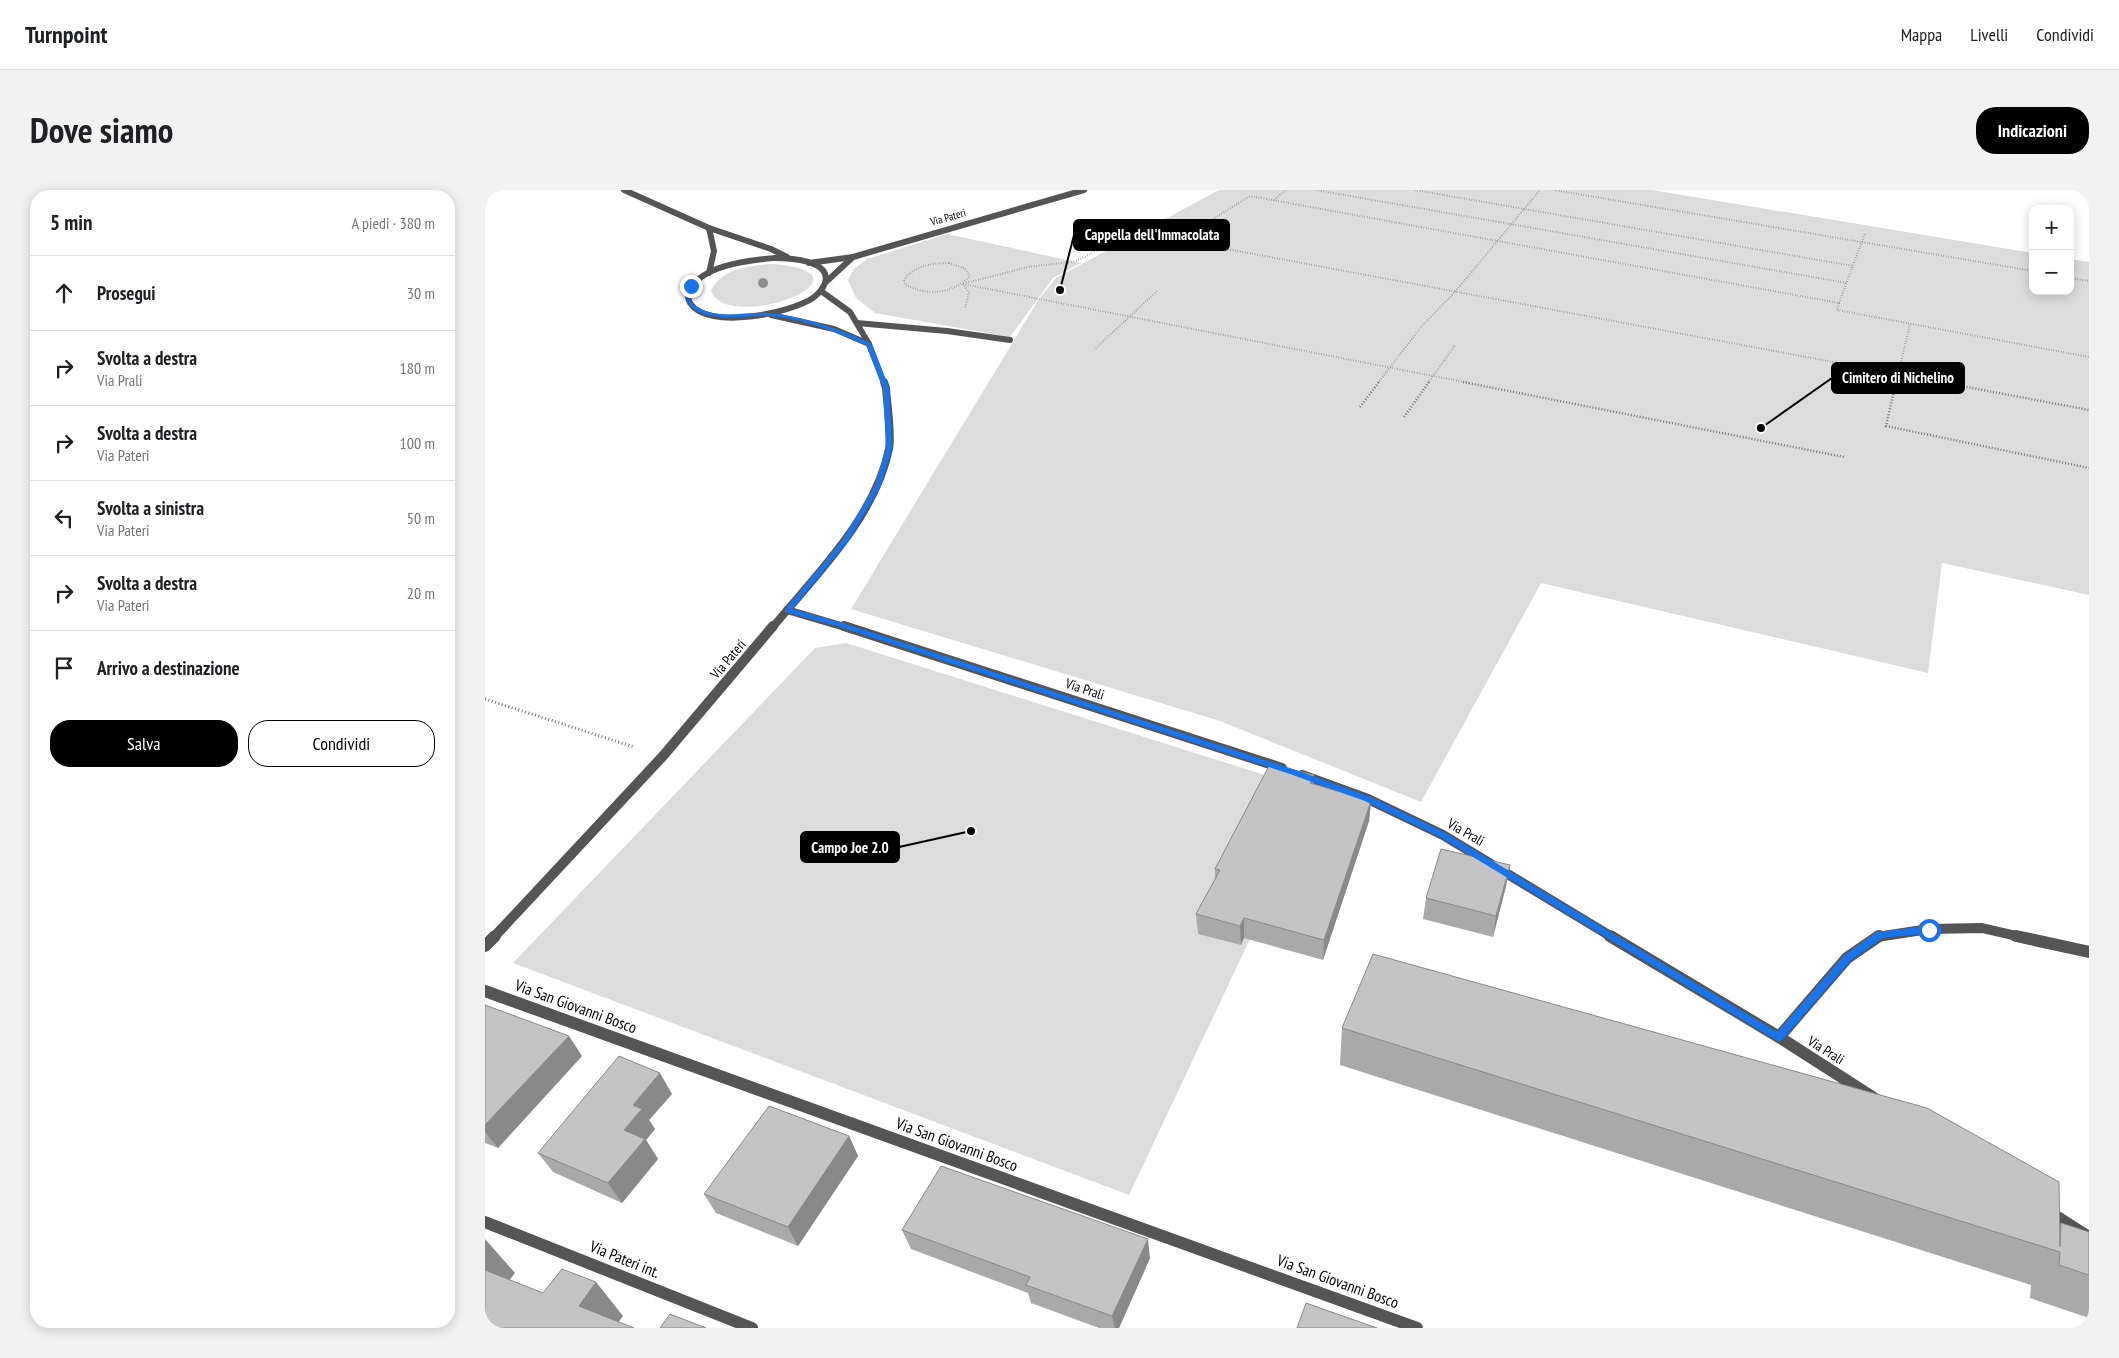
<!DOCTYPE html>
<html lang="it">
<meta charset="utf-8">
<style>
:root{--surface:#fff;--page:#f2f2f2;--text:#202124;--muted:#757577;--line:#e0e0e0;--accent:#000}
body{margin:0;font-family:"PT Sans Narrow",sans-serif;background:var(--page);color:var(--text)}
.controls{position:absolute;right:15px;top:15px;display:grid;overflow:hidden;border-radius:10px;box-shadow:0 2px 12px #0003}
.controls button{width:45px;height:45px;display:grid;place-items:center;padding:0;border:0;border-bottom:1px solid var(--line);background:var(--surface);color:var(--text);font:25px sans-serif}
.stop{position:absolute;width:15px;height:15px;margin:-11px;border:4px solid #1a73e8;border-radius:50%;background:#fff}
.stop.end{background:#1a73e8;border-color:#fff;box-shadow:0 1px 5px #0008}
.list{margin:0;padding:0;list-style:none}
h2{display:flex;justify-content:space-between;align-items:center;height:65px;margin:0;padding:0 20px;font-size:21px}
h2 small{font-size:16px;font-weight:400;color:var(--muted)}
.list li{display:grid;grid-template-columns:32px 1fr auto;gap:15px;align-items:center;box-sizing:border-box;height:75px;padding:0 20px;border-top:1px solid var(--line)}
.list b{display:block;font-size:19px;white-space:nowrap}
.list p{margin:0;font-size:16px;white-space:nowrap;color:var(--muted)}
.list em{font-size:16px;font-style:normal;color:var(--muted)}
.actions{display:flex;gap:10px;padding:15px 20px}
.actions a{flex:1;padding:11px 0;border:1px solid var(--accent);border-radius:20px;text-align:center;font-size:18px;color:var(--accent)}
.actions .main{background:var(--accent);color:#fff}
.icon{flex:none;width:28px;height:28px;fill:none;stroke:currentColor;stroke-width:2;stroke-linecap:round;stroke-linejoin:round}
.map{position:relative;flex:none;width:1604px;height:1138px;overflow:hidden;border-radius:20px}
header{display:flex;align-items:center;gap:30px;box-sizing:border-box;height:70px;padding:0 25px;background:var(--surface);border-bottom:1px solid var(--line)}
header strong{font-size:24px}
nav{display:flex;gap:28px;margin-inline-start:auto;font-size:18px}
.intro{display:flex;align-items:center;justify-content:space-between;box-sizing:border-box;height:120px;padding:0 30px}
h1{margin:0;font-size:35px}
.button{padding:12px 22px;border-radius:20px;background:var(--accent);color:#fff;font-size:18px;font-weight:700}
main{display:flex;gap:30px;padding:0 30px}
aside{flex:1;background:var(--surface);border-radius:20px;box-shadow:0 2px 12px #0003}
.map>svg:first-child{display:block}
.green{fill:#dcdcdc}
.lines{fill:none;stroke-linecap:round;stroke-linejoin:round}
.path-far2{stroke:#777;stroke-width:2;stroke-dasharray:0.5 2;stroke-linecap:butt}
.path-far1{stroke:#777;stroke-width:2.5;stroke-dasharray:1 2;stroke-linecap:butt}
.path{stroke:#777;stroke-width:3;stroke-dasharray:1 2.5;stroke-linecap:butt}
.service-far2{stroke:#555;stroke-width:6}
.service-far1{stroke:#555;stroke-width:10}
.service{stroke:#555;stroke-width:12}
.minor-far3{stroke:#555;stroke-width:6}
.minor-far2{stroke:#555;stroke-width:8}
.minor-far1{stroke:#555;stroke-width:10}
.minor{stroke:#555;stroke-width:12}
.tree{fill:#8f8f8f}
.wall{fill:#a9a9a9}
.shaded-wall{fill:#898989}
.building{fill:#c4c4c4;stroke:#898989}
.route{fill:#1a73e8}
.labels{text-anchor:middle;dominant-baseline:central;stroke-width:4.5;stroke-linejoin:round;paint-order:stroke}
.far-street-label{font-size:11px;fill:#000;stroke:#fff}
.street-label{font-size:14px;fill:#000;stroke:#fff}
.near-street-label{font-size:16px;fill:#000;stroke:#fff}
.leader{fill:none;stroke:#000;stroke-width:2}
.callout-dot{fill:#000;stroke:#fff;stroke-width:2}
.callout{fill:#000;stroke:#000;stroke-width:2}
.callout-label{font-size:15px;text-anchor:middle;font-weight:bold;fill:#fff}
</style>
<header>
<strong>Turnpoint</strong>
<nav><a>Mappa</a><a>Livelli</a><a>Condividi</a></nav>
</header>
<div class="intro"><h1>Dove siamo</h1><a class="button">Indicazioni</a></div>
<main>
<aside>
<h2>5 min<small>A piedi · 380 m</small></h2>
<ul class="list">
<li><svg class="icon" aria-label="ahead" viewBox="0 0 24 24"><path d="M12 20V5M6 11l6-6 6 6"/></svg><div><b>Prosegui</b></div><em>30 m</em></li>
<li><svg class="icon" aria-label="right" viewBox="0 0 24 24"><path d="M7 20v-9h11M14 6l5 5-5 5"/></svg><div><b>Svolta a destra</b><p>Via Prali</p></div><em>180 m</em></li>
<li><svg class="icon" aria-label="right" viewBox="0 0 24 24"><path d="M7 20v-9h11M14 6l5 5-5 5"/></svg><div><b>Svolta a destra</b><p>Via Pateri</p></div><em>100 m</em></li>
<li><svg class="icon" aria-label="left" viewBox="0 0 24 24"><path d="M17 20v-9H6M10 6l-5 5 5 5"/></svg><div><b>Svolta a sinistra</b><p>Via Pateri</p></div><em>50 m</em></li>
<li><svg class="icon" aria-label="right" viewBox="0 0 24 24"><path d="M7 20v-9h11M14 6l5 5-5 5"/></svg><div><b>Svolta a destra</b><p>Via Pateri</p></div><em>20 m</em></li>
<li><svg class="icon" aria-label="arrive" viewBox="0 0 24 24"><path d="M6 21V4h12l-3 4 3 4H6"/></svg><div><b>Arrivo a destinazione</b></div></li>
</ul>
<div class="actions"><a class="main">Salva</a><a>Condividi</a></div>
</aside>
<div class="map">
<svg width="1604" height="1138" viewBox="0 0 1604 1138">
<rect width="100%" height="100%" fill="#fff"/>
<g class="green">
<path d="M734 0H1167L1548 63V101H1585V69L1604 72V405L1457 373 1443 483 1056 393 936 612 735 531 366 419 554 109 571 88Z"/>
<path d="M462 44 596 73 568 88 525 147 390 123 371 108 363 90 369 79 382 69Z"/>
<path d="M285 74C300 74 350 81 318 102 299 115 236 128 226 101 235 79 265 76 285 74Z"/>
<path d="M361 453 786 587 833 605 644 1005 28 773 330 458Z"/>
</g>
<g class="lines">
<g class="path-far2">
<path d="M831 0 1362 93"/>
<path d="M930 0 1368 76"/>
<path d="M1069 0 1548 81"/>
<path d="M789 10 801 0"/>
<path d="M626 33 656 43 1461 193"/>
<path d="M694 50 765 6 1354 113 1380 43"/>
<path d="M464 73 479 78 485 86C468 104 441 107 420 94L419 90C428 76 447 73 464 73Z"/>
<path d="M1585 88 1604 91"/>
<path d="M481 93 543 77 592 71 647 41"/>
<path d="M478 94 984 193"/>
<path d="M478 94 484 102 480 118"/>
<path d="M1354 113 1352 120 1604 167"/>
<path d="M611 158 673 100"/>
<path d="M893 193 936 137 970 102 1055 0"/>
<path d="M943 193 970 155"/>
<path d="M1411 193 1425 134"/>
</g>
<g class="path-far1">
<path d="M978 192 1359 267"/>
<path d="M1411 192 1401 236 1604 278"/>
<path d="M1455 192 1604 220"/>
<path d="M875 217 894 192"/>
<path d="M919 227 944 192"/>
</g>
<path class="path" d="M0 509 149 557"/>
<path class="service-far2" d="M372 133 462 141 525 150"/>
<path class="service-far1" d="M1392 747 1444 739 1497 738 1536 747"/>
<g class="service">
<path d="M1531 746 1604 762"/>
<path d="M1294 847 1362 768 1394 746"/>
</g>
<g class="minor-far3">
<path d="M139 0 224 38 286 59 302 67"/>
<path d="M224 38 229 61 224 83"/>
<path d="M289 68C304 68 347 70 340 93 338 99 333 104 328 108 305 123 223 141 205 113 203 110 203 105 202 102 218 75 260 71 289 68Z"/>
<path d="M324 73 368 67"/>
<path d="M342 91 368 67 599 0"/>
<path d="M336 101 365 122 384 154 399 193"/>
<path d="M286 125 349 139 384 154"/>
</g>
<g class="minor-far2">
<path d="M302 420 363 438"/>
<path d="M287 438C330 386 390 328 404 259 407 244 402 215 401 198L399 192"/>
</g>
<g class="minor-far1">
<path d="M359 436 797 578"/>
<path d="M817 585 883 609 958 645 1127 747"/>
<path d="M9 747 178 566 288 436"/>
</g>
<g class="minor">
<path d="M1125 746 1294 847 1389 908"/>
<path d="M0 756 10 746"/>
<path d="M0 801 932 1138"/>
<path d="M1563 1021 1604 1047"/>
<path d="M0 1032 267 1138"/>
</g>
</g>
<circle class="tree" cx="278" cy="93" r="5"/>
<g class="wall">
<path d="M829 585V594L886 611 884 631 838 770 759 748 756 755 713 744 711 724 730 689V679Z"/>
<path d="M1025 675 1021 696 1008 747 938 729 941 708Z"/>
<path d="M0 815 97 866 13 958 0 953Z"/>
<path d="M857 838 1575 1035 1576 1033 1604 1042V1128L1545 1108 1546 1095 855 875Z"/>
<path d="M187 904 164 930 170 939 161 950 173 969 137 1013 68 982 53 963Z"/>
<path d="M364 946 373 966 313 1056 231 1023 219 1004Z"/>
<path d="M417 1040 665 1068 634 1138H614L546 1113 543 1103 426 1059Z"/>
</g>
<g class="shaded-wall">
<path d="M829 585V605L825 593Z"/>
<path d="M886 611 884 631 838 770 839 750Z"/>
<path d="M1025 675 1021 696 1008 747 1011 726Z"/>
<path d="M759 728V748L756 755 755 736Z"/>
<path d="M84 846 97 866 13 958 0 942V935Z"/>
<path d="M175 883 187 904 164 930 170 939 161 950 173 969 137 1013 123 993 148 915Z"/>
<path d="M364 946 373 966 313 1056 303 1037Z"/>
<path d="M0 1049 30 1083 12 1106 0 1093Z"/>
<path d="M663 1049 665 1068 634 1138H630L627 1126Z"/>
<path d="M111 1092 138 1126 129 1138 94 1116Z"/>
</g>
<g class="building">
<path d="M785 574 829 585 825 593 886 611 839 750 759 728 755 736 711 724 735 680 730 679Z"/>
<path d="M956 659 1025 675 1011 726 941 708Z"/>
<path d="M888 764 1442 918 1574 992 1575 1057 1576 1033 1604 1042V1085L1574 1075 1575 1062 857 838Z"/>
<path d="M0 815 84 846 0 935Z"/>
<path d="M134 866 175 883 148 915 157 919 139 940 160 949 123 993 53 963Z"/>
<path d="M284 916 364 946 303 1037 219 1004Z"/>
<path d="M456 976 663 1049 627 1126 541 1095 545 1087 417 1040Z"/>
<path d="M77 1079 111 1092 94 1116 149 1138H0V1080L58 1103Z"/>
<path d="M821 1113 892 1138H812Z"/>
<path d="M185 1124 221 1138H175Z"/>
</g>
<path class="route" d="M206 95 208 96C205 104 203 111 211 116 233 131 260 121 283 123 319 126 353 139 386 153L404 198 407 258 395 297 363 351 307 419 358 433 811 580 886 607 961 643 1292 842 1359 765 1391 742 1444 736 1448 740 1444 743 1397 748 1365 771 1297 850 1294 852 955 647 880 611 805 584 352 436 300 422V419L357 350 389 297 401 258 398 198 381 155C351 142 315 127 282 126 259 125 238 131 216 123 204 119 193 105 206 95Z"/>
<g class="labels">
<g class="far-street-label">
<text transform="translate(463 27) rotate(-16)">Via Pateri</text>
</g>
<g class="street-label">
<text transform="translate(243 469) rotate(-50)">Via Pateri</text>
<text transform="translate(600 499) rotate(18)">Via Prali</text>
<text transform="translate(981 642) rotate(30)">Via Prali</text>
<text transform="translate(1341 860) rotate(32)">Via Prali</text>
</g>
<g class="near-street-label">
<text transform="translate(91 816) rotate(20)">Via San Giovanni Bosco</text>
<text transform="translate(472 954) rotate(20)">Via San Giovanni Bosco</text>
<text transform="translate(140 1069) rotate(22)">Via Pateri int.</text>
<text transform="translate(853 1091) rotate(20)">Via San Giovanni Bosco</text>
</g>
</g>
<path class="leader" d="M575 100L589 45M1276 238L1347 188M486 641L414 657"/>
<g class="callout-dot">
<circle cx="575" cy="100" r="5"/>
<circle cx="1276" cy="238" r="5"/>
<circle cx="486" cy="641" r="5"/>
</g>
<g class="callout">
<rect x="589" y="30" width="155" height="30" rx="5"/>
<rect x="1347" y="173" width="132" height="30" rx="5"/>
<rect x="316" y="642" width="98" height="30" rx="5"/>
</g>
<g class="callout-label">
<text x="667" y="50">Cappella dell'Immacolata</text>
<text x="1413" y="193">Cimitero di Nichelino</text>
<text x="365" y="663">Campo Joe 2.0</text>
</g>
</svg>
<div class="controls">
<button>+</button>
<button>−</button>
</div>
<div class="stop" style="left:1444px;top:740px"></div>
<div class="stop end" style="left:206px;top:96px"></div>
</div>
</main>
